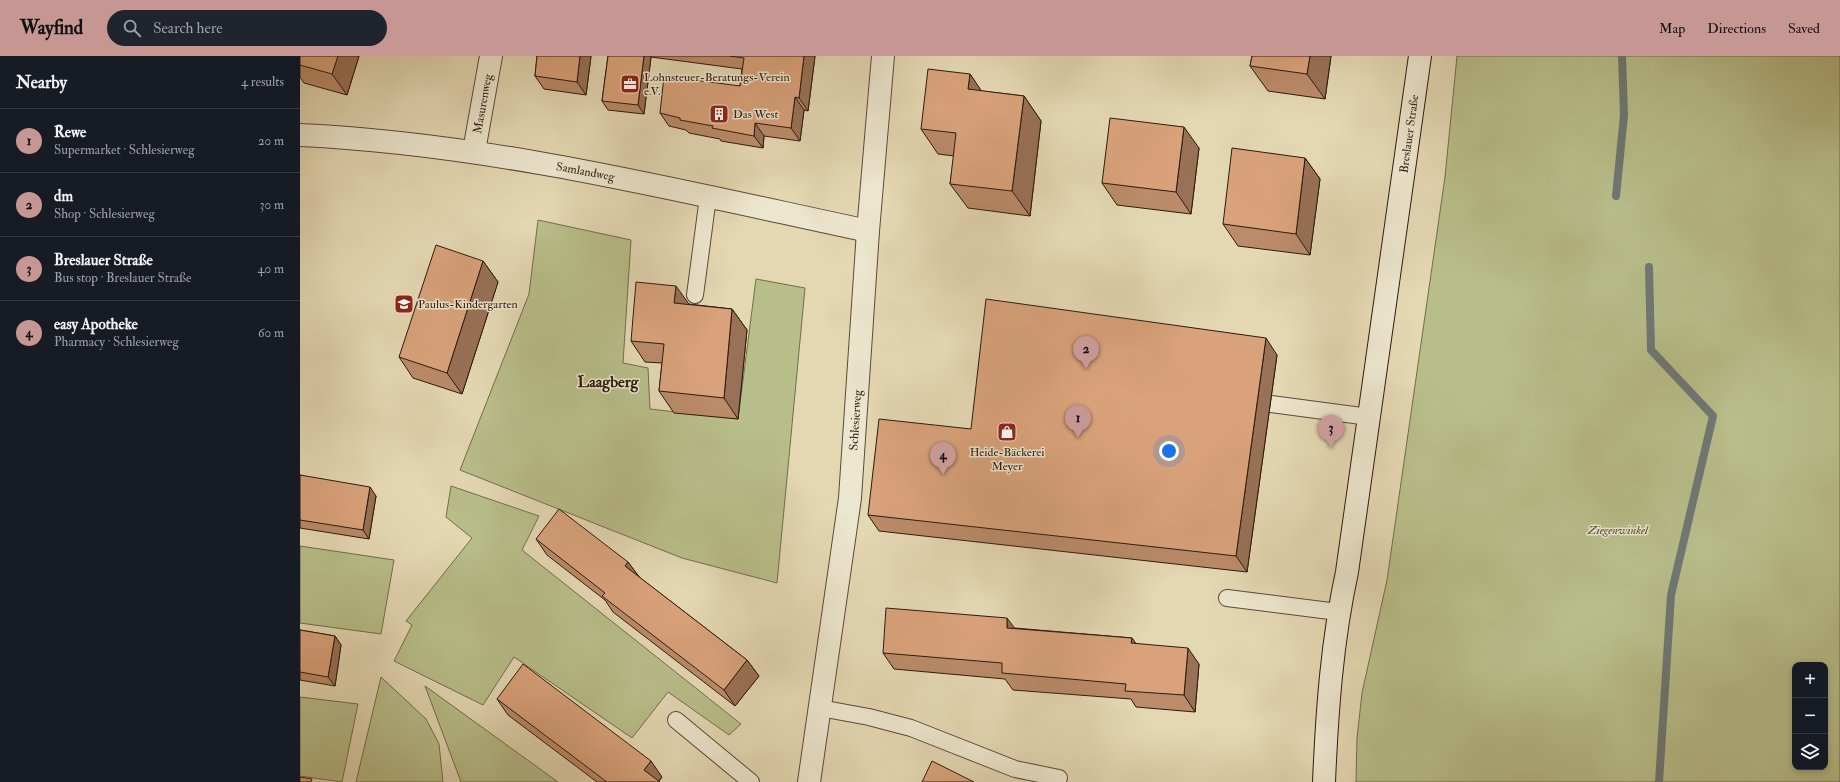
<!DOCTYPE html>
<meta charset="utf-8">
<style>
:root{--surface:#171b24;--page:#20242c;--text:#f1f3f6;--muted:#9ea1a6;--line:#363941;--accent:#c59692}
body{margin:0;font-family:"IM FELL Double Pica",serif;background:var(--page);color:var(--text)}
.controls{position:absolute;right:12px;bottom:12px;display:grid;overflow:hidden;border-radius:8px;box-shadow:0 2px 6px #0003}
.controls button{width:36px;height:36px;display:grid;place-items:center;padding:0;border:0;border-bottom:1px solid var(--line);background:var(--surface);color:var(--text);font:20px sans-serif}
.you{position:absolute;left:869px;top:395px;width:14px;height:14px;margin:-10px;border:3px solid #fff;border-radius:50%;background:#1a73e8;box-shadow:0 0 0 6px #1a73e833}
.badge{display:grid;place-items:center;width:26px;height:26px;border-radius:50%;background:var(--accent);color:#111;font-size:13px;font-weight:700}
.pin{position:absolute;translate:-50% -33px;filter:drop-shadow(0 1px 2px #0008)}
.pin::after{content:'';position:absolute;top:21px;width:14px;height:12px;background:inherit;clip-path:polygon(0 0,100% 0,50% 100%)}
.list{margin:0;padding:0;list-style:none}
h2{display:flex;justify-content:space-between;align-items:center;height:52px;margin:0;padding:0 16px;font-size:17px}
h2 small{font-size:13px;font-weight:400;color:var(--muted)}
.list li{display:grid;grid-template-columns:26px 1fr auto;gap:12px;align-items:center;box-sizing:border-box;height:64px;padding:0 16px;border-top:1px solid var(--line)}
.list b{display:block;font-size:15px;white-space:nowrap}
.list p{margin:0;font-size:13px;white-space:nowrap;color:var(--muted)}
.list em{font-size:13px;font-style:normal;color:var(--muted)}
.icon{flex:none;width:22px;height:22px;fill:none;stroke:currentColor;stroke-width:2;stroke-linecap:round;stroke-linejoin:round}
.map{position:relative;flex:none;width:1540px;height:726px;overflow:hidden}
header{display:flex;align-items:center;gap:24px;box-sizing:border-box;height:56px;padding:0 20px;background:var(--accent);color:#111}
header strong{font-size:19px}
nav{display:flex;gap:22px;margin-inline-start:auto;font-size:14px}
.search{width:280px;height:36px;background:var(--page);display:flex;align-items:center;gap:10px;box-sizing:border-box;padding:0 14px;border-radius:22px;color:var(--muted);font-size:15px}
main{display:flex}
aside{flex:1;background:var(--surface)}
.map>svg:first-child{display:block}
.green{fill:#b8be8a;stroke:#726c4d;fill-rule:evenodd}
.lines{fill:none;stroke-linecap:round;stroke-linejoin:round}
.stream{stroke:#6f7875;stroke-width:8}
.lane-casing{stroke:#5a4a39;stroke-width:18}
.street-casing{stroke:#5a4a39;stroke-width:24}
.secondary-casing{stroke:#2c1a10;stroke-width:24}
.lane{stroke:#ede6ce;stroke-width:16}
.street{stroke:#ede6ce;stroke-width:22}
.secondary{stroke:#ede6ce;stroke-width:22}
.wall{fill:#bb8b6a;stroke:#2c1a10}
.shaded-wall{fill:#987156;stroke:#2c1a10}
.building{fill:#d9a27b;stroke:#2c1a10}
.labels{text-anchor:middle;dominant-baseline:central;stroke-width:3;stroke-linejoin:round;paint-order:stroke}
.poi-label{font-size:12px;fill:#2c1a10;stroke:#ede6ce;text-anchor:start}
.street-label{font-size:12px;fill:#2c1a10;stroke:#ede6ce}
.park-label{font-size:12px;font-style:italic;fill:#564b35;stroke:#ede6ce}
.district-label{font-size:16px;font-weight:bold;fill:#2c1a10;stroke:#ede6ce}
</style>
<header>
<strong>Wayfind</strong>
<div class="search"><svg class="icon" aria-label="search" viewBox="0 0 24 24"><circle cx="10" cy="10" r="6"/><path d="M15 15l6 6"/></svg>Search here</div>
<nav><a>Map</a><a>Directions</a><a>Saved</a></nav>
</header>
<main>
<aside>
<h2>Nearby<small>4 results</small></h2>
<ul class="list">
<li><span class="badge">1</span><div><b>Rewe</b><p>Supermarket · Schlesierweg</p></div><em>20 m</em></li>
<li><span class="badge">2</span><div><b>dm</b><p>Shop · Schlesierweg</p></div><em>30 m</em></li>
<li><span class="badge">3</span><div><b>Breslauer Straße</b><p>Bus stop · Breslauer Straße</p></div><em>40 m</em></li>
<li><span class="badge">4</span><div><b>easy Apotheke</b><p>Pharmacy · Schlesierweg</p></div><em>60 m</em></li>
</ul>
</aside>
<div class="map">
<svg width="1540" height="726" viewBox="0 0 1540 726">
<rect width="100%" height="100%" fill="#e4d8b3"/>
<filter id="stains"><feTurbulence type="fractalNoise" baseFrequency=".005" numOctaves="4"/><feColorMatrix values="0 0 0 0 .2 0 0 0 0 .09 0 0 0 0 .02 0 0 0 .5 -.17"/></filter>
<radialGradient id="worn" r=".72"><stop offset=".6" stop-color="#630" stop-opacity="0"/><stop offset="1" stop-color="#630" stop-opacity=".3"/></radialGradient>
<g class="green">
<path d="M1157 0H1540V726H1056L1057 682 1062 637 1087 524 1145 121ZM1495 609H1525V711H1495Z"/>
<path d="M238 164 331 184 323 307 348 312 350 353 438 363 456 223 505 232 477 527 382 502 160 414 229 238Z"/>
<path d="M151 430 239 460 222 494 441 668 429 679 368 636 332 682 214 601 183 649 94 605 112 569 106 565 172 482 146 461Z"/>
<path d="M0 490 94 504 81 578 0 567Z"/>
<path d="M81 621 126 663 139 688 143 726H56Z"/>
<path d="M125 630 258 726H161Z"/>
<path d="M0 641 58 648 42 726 0 720Z"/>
</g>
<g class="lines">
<g class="stream">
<path d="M1316 140 1324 59 1322 0"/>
<path d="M1349 211 1351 294 1413 360 1371 539 1359 726"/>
</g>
<defs>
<g id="lane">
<path d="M395 239 408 141"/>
<path d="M971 348 1069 361"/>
<path d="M927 542 1038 556"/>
<path d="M520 652 569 661 611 672 715 713 759 722"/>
<path d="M376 664 451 726"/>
</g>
<g id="street">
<path id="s1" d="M0 79C192 88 380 135 568 175"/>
<path id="s2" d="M174 95 191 0"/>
<path id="s3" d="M509 726 550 442 568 175 583 0"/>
</g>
<g id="secondary">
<path id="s4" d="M1024 726C1027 655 1032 585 1047 516L1120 0"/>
</g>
</defs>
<use href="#lane" class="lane-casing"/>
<use href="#street" class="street-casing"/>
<use href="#secondary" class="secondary-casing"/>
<use href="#lane" class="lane"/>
<use href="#street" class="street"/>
<use href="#secondary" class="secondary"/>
</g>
<g class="wall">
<path d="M0 0H59L47 39 4 27 0 21Z"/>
<path d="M237 0H291L286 39 244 33 235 20Z"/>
<path d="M308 0H515L508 55 504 54 500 85 464 80 463 92 421 85 420 83 389 77 386 74 369 70 360 57 440 30 442 13 351 1 344 58 308 54 302 45Z"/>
<path d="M952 0H1031L1025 43 968 35 950 10Z"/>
<path d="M670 18 681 35 724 40 741 65 730 160 668 152 650 128 654 100 638 98 621 73Z"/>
<path d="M899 92 891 158 817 149 802 127Z"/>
<path d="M1005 102 1020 123 1010 199 938 190 923 168Z"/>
<path d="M183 205 198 226 162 338 113 322 99 301Z"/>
<path d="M389 248 432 253 447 274 438 363 374 357 359 335 362 307 345 306 331 285Z"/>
<path d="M977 299 947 516 579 475 568 459 671 373Z"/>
<path d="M0 419 76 440 69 483 0 472Z"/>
<path d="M236 483 328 506 339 521 447 604 459 620 435 650 313 556 305 544 247 499Z"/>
<path d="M715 572 832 582 836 588 899 608 895 656 836 651 831 643 713 634 705 623 594 613 583 597Z"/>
<path d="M0 574 35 580 41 589 35 630 0 624Z"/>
<path d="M197 643 362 721 359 725 360 726H297L208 659Z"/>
</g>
<g class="shaded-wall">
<path d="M38 0H59L47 39 32 18Z"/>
<path d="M280 0H291L286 39 277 26Z"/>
<path d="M344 0H350L351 1 344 58 338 49Z"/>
<path d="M504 0H515L508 55 499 42Z"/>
<path d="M1010 0H1031L1025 43 1007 18Z"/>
<path d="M670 18 687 43 668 33Z"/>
<path d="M724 40 741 65 730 160 712 135Z"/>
<path d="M495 41 504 54 500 85 491 72Z"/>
<path d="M455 67 464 80 463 92 454 80Z"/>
<path d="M884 71 899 92 891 158 876 136Z"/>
<path d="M1005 102 1020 123 1010 199 996 178Z"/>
<path d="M183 205 198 226 162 338 147 317Z"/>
<path d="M376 230 391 251 374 247Z"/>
<path d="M432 253 447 274 438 363 424 342Z"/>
<path d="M966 282 977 299 947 516 936 500Z"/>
<path d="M70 431 76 440 69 483 63 474Z"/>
<path d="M328 506 340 522 325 510Z"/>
<path d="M707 562 719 578 707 572Z"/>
<path d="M35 580 41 589 35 630 28 621Z"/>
<path d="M832 582 843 598 831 587Z"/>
<path d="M888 592 899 608 895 656 884 639Z"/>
<path d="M447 604 459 620 435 650 424 634Z"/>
<path d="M351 705 362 721 358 726 344 714Z"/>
</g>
<g class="building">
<path d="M0 0H38L32 18 0 9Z"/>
<path d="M237 0H280L277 26 235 20Z"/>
<path d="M308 0H344L338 49 302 45Z"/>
<path d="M430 0H504L499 42 495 41 491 72 455 67 454 80 412 72 413 70 380 64V62L360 57 364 20 440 30 444 2Z"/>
<path d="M952 0H1010L1007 18 950 10Z"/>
<path d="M628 13 670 18 668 33 724 40 712 135 650 128 656 77 621 73Z"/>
<path d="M810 62 884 71 876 136 802 127Z"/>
<path d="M932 92 1005 102 996 178 923 168Z"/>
<path d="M136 189 183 205 147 317 99 301Z"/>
<path d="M336 226 376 230 374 247 432 253 424 342 359 335 364 288 331 285Z"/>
<path d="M686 243 966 282 936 500 568 459 579 363 671 373Z"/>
<path d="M0 419 70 431 63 474 0 464Z"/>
<path d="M259 453 328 506 325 510 447 604 424 634 302 540 305 537 236 483Z"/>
<path d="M586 552 707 562V572L832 582 831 587 888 592 884 639 825 635 826 628 702 617V607L583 597Z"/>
<path d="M0 574 35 580 28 621 0 616Z"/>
<path d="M223 608 351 705 344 714 360 726H307L197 643Z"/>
<path d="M632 705 674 726H622Z"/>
<path d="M0 721 12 723 11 726H0Z"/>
</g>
<defs>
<symbol id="office-square" viewBox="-11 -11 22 22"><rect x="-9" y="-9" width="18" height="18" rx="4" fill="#8f2418" stroke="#ede6ce"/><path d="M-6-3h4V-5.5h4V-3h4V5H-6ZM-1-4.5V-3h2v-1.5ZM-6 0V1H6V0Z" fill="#fff"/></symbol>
<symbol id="building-square" viewBox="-11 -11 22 22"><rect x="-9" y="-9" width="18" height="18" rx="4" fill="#8f2418" stroke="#ede6ce"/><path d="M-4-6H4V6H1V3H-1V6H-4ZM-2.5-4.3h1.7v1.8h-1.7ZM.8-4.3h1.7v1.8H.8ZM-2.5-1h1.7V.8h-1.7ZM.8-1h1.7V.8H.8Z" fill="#fff"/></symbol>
<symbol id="school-square" viewBox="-11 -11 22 22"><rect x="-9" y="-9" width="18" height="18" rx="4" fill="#8f2418" stroke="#ede6ce"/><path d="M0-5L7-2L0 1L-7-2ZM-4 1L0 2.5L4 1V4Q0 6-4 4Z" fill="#fff"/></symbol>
<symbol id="shop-square" viewBox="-11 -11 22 22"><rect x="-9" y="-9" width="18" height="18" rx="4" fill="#8f2418" stroke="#ede6ce"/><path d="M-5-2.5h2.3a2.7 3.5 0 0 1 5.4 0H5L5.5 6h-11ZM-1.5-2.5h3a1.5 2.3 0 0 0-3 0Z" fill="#fff"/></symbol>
</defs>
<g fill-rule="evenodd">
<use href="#office-square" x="319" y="17" width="22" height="22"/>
<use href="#building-square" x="408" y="47" width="22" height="22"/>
<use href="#school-square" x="93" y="237" width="22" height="22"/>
<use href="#shop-square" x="696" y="365" width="22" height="22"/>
</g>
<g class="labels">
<g class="poi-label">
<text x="344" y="21">Lohnsteuer-Beratungs-Verein<tspan x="344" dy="14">e.V.</tspan></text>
<text x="433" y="58">Das West</text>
<text x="118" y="248">Paulus-Kindergarten</text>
<text x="707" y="396" text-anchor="middle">Heide-Bäckerei<tspan x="707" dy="14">Meyer</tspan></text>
</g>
<g class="street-label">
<text stroke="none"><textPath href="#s2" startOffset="48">Masurenweg</textPath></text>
<text stroke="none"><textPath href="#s4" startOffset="654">Breslauer Straße</textPath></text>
<text stroke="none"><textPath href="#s1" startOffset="288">Samlandweg</textPath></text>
<text stroke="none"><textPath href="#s3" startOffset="365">Schlesierweg</textPath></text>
</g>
<g class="park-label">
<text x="1318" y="474">Ziegenwinkel</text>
</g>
<g class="district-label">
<text x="308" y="326">Laagberg</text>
</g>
</g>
<rect width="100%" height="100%" filter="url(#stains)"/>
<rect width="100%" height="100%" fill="url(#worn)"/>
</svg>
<div class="controls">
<button>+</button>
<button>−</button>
<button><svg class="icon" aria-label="layers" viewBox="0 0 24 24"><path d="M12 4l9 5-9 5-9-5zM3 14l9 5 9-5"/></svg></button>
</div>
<div class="you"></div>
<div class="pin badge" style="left:778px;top:382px">1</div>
<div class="pin badge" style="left:786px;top:313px">2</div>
<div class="pin badge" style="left:1031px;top:392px">3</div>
<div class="pin badge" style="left:643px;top:419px">4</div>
</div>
</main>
